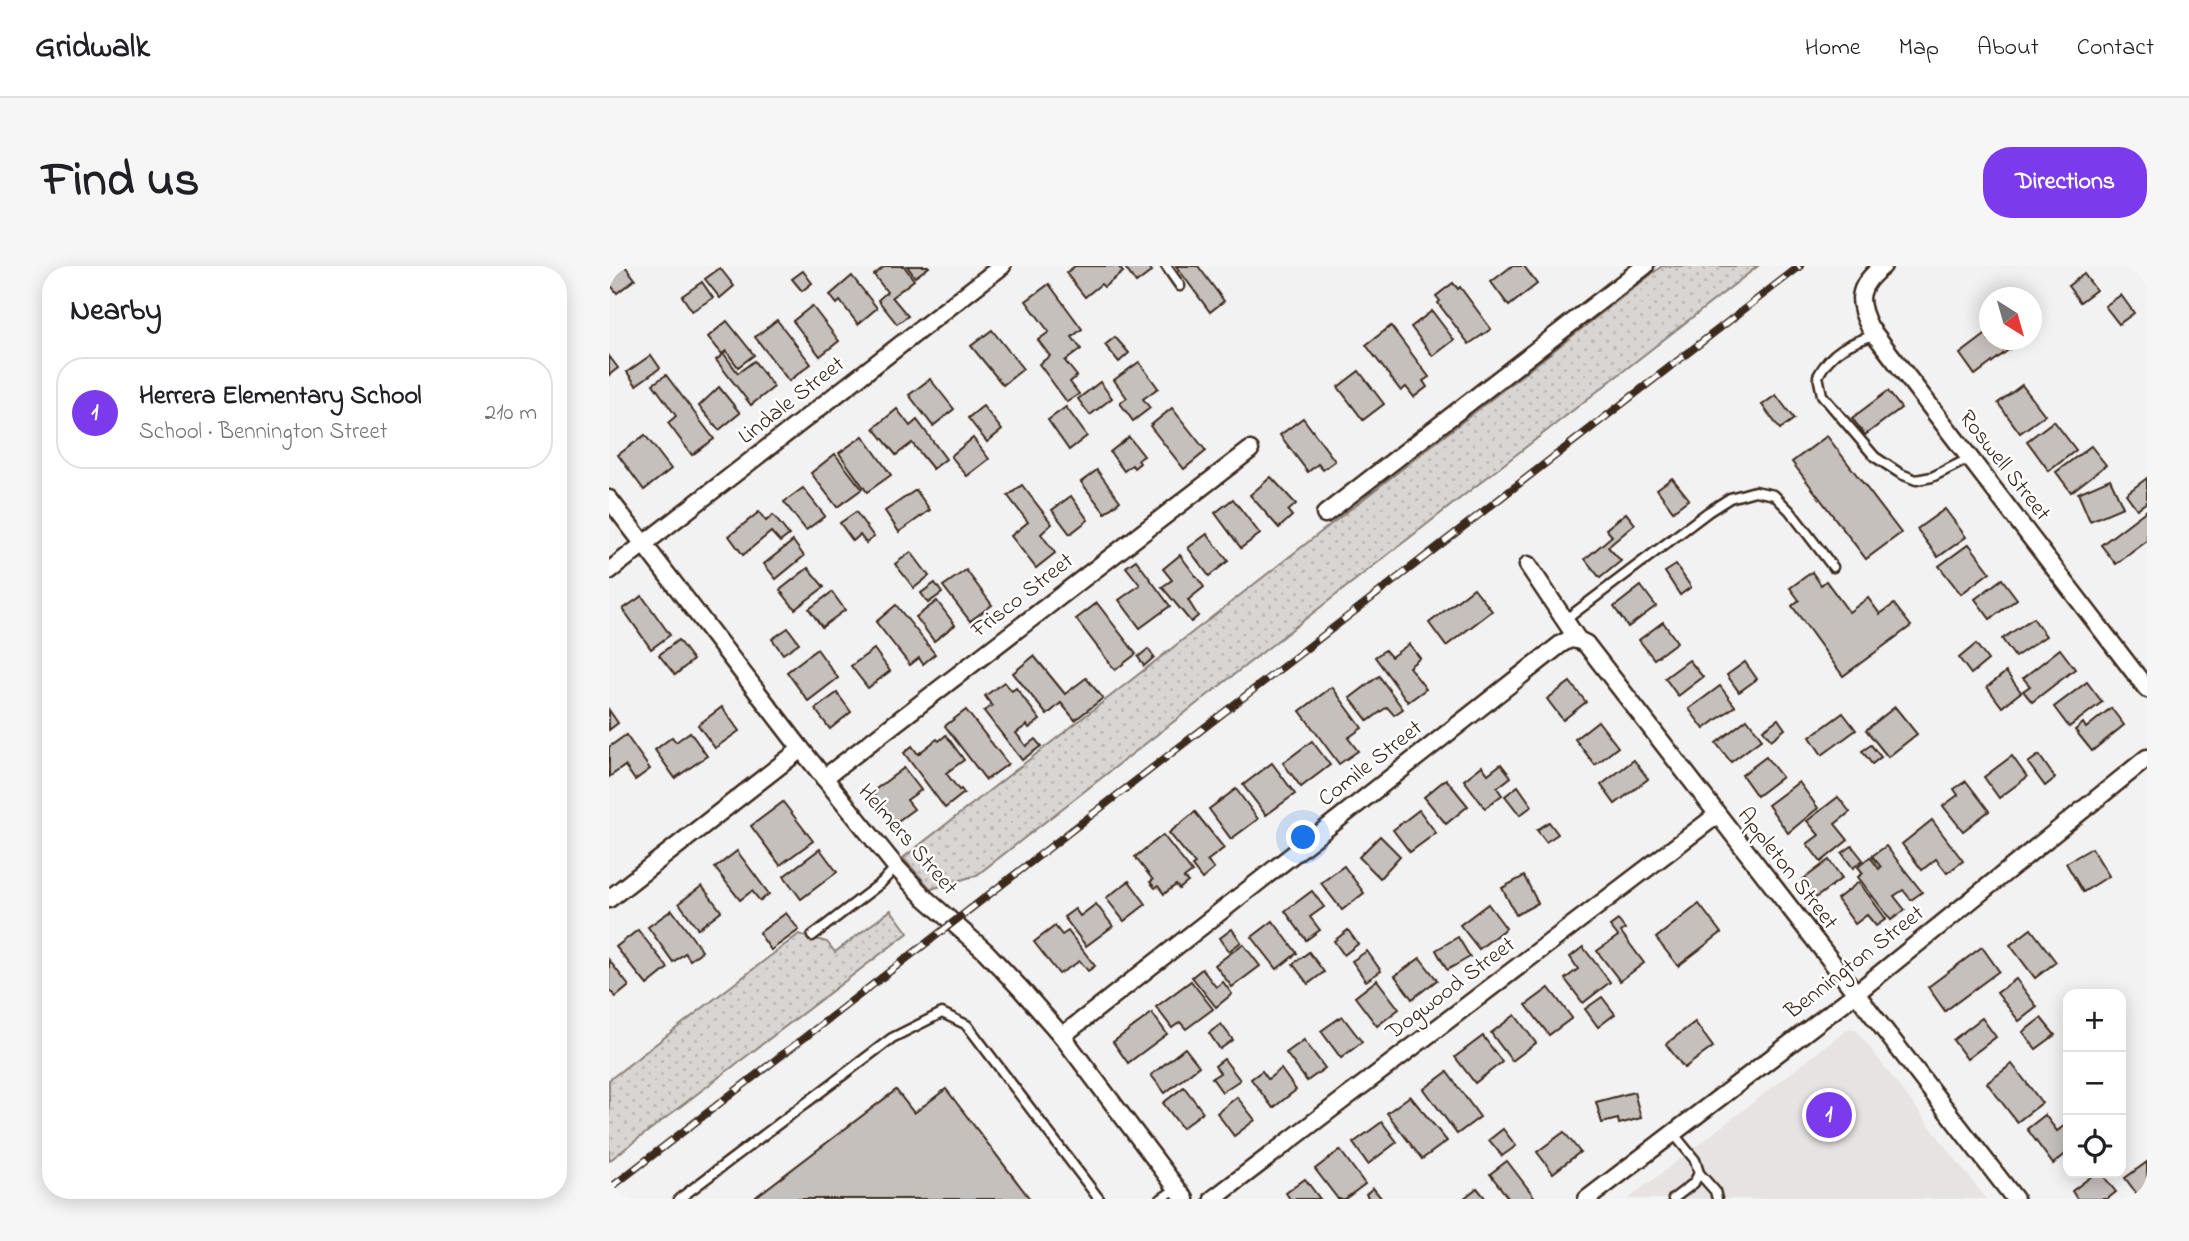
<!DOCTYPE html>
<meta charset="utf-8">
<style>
:root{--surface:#fff;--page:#f6f6f6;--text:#202124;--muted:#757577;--line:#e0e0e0;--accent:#7c3aed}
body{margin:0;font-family:"Indie Flower",sans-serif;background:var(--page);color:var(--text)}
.controls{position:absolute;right:21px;bottom:21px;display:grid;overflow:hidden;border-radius:14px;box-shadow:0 4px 18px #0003}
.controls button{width:63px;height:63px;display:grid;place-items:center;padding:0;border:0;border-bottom:2px solid var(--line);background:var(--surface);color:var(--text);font:35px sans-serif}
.compass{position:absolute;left:1370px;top:21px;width:63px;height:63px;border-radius:50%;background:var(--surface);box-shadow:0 4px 18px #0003;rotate:143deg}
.you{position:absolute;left:695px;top:572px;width:24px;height:24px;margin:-18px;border:5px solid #fff;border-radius:50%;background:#1a73e8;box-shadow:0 0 0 10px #1a73e833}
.badge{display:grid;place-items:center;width:46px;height:46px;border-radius:50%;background:var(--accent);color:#fff;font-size:23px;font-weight:700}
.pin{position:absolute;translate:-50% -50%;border:4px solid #fff;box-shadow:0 2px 7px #0006}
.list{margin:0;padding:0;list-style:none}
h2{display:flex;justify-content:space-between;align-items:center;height:91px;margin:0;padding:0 28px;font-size:30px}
h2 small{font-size:23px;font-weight:400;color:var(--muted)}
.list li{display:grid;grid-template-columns:46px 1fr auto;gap:21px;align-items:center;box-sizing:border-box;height:112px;margin:0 14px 14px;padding:0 14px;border:2px solid var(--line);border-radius:28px}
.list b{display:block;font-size:26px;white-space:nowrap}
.list p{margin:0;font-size:23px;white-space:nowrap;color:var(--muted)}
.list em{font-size:23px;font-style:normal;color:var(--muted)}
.icon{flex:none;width:38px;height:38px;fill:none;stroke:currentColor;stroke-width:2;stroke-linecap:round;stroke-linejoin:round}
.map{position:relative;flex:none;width:1538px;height:933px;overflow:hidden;border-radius:28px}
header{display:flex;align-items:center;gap:42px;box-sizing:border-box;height:98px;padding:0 35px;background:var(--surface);border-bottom:2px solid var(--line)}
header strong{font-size:33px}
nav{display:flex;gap:38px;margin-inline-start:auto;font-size:24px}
.intro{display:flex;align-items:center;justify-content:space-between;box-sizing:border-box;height:168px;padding:0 42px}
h1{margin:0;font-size:49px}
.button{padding:18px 32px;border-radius:28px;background:var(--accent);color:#fff;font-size:24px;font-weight:700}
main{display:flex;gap:42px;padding:0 42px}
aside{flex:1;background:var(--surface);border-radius:28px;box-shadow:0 4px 18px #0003}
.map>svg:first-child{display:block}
.built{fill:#e6e3e2}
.grass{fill:url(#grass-dots);stroke:#8a8078;stroke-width:2}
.building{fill:#c6c0bd;stroke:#3b2a1e;stroke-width:2}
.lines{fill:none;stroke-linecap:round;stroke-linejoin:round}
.service-casing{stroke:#3b2a1e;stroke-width:13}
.minor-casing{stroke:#3b2a1e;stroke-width:21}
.service{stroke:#fff;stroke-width:8}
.minor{stroke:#fff;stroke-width:16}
.rail-casing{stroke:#3b2a1e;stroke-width:8}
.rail{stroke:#fff;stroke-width:5;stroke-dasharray:16;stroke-linecap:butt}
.labels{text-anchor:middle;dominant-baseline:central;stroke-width:5;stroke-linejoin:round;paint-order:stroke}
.street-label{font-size:23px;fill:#3b2a1e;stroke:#fff}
</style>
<header>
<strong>Gridwalk</strong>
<nav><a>Home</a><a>Map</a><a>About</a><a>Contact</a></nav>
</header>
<div class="intro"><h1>Find us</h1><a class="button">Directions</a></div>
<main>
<aside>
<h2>Nearby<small></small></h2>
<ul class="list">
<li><span class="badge">1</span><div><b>Herrera Elementary School</b><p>School · Bennington Street</p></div><em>210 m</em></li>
</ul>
</aside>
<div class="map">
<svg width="1538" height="933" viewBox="0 0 1538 933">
<defs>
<pattern id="grass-dots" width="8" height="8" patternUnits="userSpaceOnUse" patternTransform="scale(1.75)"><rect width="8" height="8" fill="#d8d5d2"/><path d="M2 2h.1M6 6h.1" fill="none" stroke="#bab7b4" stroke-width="1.8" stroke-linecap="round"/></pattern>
</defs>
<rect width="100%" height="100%" fill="#f3f2f2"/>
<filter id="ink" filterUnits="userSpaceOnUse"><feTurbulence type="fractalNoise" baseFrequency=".0143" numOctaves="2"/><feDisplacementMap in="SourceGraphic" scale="14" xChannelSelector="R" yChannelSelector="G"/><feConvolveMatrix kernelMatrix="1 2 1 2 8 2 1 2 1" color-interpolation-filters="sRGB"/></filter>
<g filter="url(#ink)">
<path class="built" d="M1239 763 1247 764 1377 933H1019Z"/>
<g class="grass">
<path d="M1053 0H1149L368 609 322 623 294 592Z"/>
<path d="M282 644 299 667 0 895V814L190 668 218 676 226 686Z"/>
</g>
<g class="building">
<path d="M0 0H16L26 13 8 27 0 17Z"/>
<path d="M276 0H295L305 14 283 31 299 50 288 58 269 34 278 26 265 9Z"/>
<path d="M298 0H319L320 1 306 11Z"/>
<path d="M466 0H509L514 6 495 21 492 18 476 31 457 7Z"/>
<path d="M515 0H539L543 5 527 17Z"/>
<path d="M567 0H589L615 35 601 46Z"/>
<path d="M903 0H915L928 18 900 40 882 16Z"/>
<path d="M111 2 125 20 111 32 96 13Z"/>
<path d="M194 5 203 17 193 25 183 13Z"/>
<path d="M1475 8 1487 24 1471 36 1459 20Z"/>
<path d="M243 10 268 42 249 58 231 35 228 38 221 29Z"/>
<path d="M93 16 104 32 83 45 73 30Z"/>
<path d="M844 17 849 23 851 21 882 63 860 78 829 37 831 35 827 30Z"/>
<path d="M440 18 473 63 463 71 472 83 456 95 468 110 461 116 470 128 458 136 430 98 441 90 429 74 440 66 417 35Z"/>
<path d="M1512 29 1525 47 1510 58 1496 40Z"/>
<path d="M203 40 230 75 211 90 184 55Z"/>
<path d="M823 45 845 74 824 90 802 61Z"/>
<path d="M168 54 202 98 180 115 146 71Z"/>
<path d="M118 55 145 89 129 101 117 85 113 88 99 71Z"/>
<path d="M782 60 820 111 814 115 818 121 805 131 797 121 792 125 757 79Z"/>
<path d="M383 64 414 103 394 119 362 80Z"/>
<path d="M1380 66V74H1402L1406 79 1366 109 1351 88Z"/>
<path d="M506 71 520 87 510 96 496 79Z"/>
<path d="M115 88 129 107 145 95 165 121 142 139 107 94Z"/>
<path d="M42 89 51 102 27 119 18 106Z"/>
<path d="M0 90 9 102 0 109Z"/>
<path d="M530 96 549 122 534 133 541 142 524 155 511 137 518 132 505 114Z"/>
<path d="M750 105 775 138 754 154 729 121Z"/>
<path d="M57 109 105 173 83 189 59 157 67 150 44 118Z"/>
<path d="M321 113 345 143 324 160 300 129Z"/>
<path d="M491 116 503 132 481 149 469 133Z"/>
<path d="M1413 119 1436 149 1411 167 1389 137Z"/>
<path d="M110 121 131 147 110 164 90 140Z"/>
<path d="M1279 125 1292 142 1256 169 1243 152Z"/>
<path d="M1167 129 1185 153 1171 163 1153 139Z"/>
<path d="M374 140 393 164 378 176 359 152Z"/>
<path d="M457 141 478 170 460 184 439 154Z"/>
<path d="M563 142 597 185 575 203 541 160Z"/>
<path d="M288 143 301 160 308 154 337 193 324 203 303 177 287 189 265 162Z"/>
<path d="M694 152 726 195 714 204 709 198 699 206 671 169Z"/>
<path d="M1445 155 1467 184 1440 205 1418 175Z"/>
<path d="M36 169 62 203 35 224 9 189Z"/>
<path d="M254 170 282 209 258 226 230 187Z"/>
<path d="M1218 170 1292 267 1257 293 1183 196Z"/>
<path d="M520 171 535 190 529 194 531 197 525 202 523 199 515 205 501 186Z"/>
<path d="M364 172 380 193 358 210 342 190Z"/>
<path d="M1482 180 1497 199 1462 226 1447 206Z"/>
<path d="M226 188 253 223 228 241 202 207Z"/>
<path d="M488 204 511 235 496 247 472 216Z"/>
<path d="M662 211 687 238 679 245 683 250 670 262 641 229Z"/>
<path d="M1063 212 1080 233 1064 245 1048 223Z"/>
<path d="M1538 212V236L1528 243 1517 228Z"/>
<path d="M1501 213 1514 241 1481 255 1469 227Z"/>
<path d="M413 219 443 258 432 268 446 287 427 302 402 270 419 256 399 230Z"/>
<path d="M194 222 216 250 197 264 175 236Z"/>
<path d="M307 224 321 244 290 266 276 245Z"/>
<path d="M462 230 479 254 461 268 443 244Z"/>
<path d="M624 233 651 268 632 282 606 247Z"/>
<path d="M1336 243 1357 271 1329 291 1308 263Z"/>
<path d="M1538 244V275L1507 298 1492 279Z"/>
<path d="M150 246 157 255 164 249 180 269 171 276 162 266 134 289 120 270Z"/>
<path d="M247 246 265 271 257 277 251 269 244 275 231 257Z"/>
<path d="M1017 247 1026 258 999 281 1012 295 991 312 976 293 1003 270 997 263Z"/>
<path d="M598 268 619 295 600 310 579 282Z"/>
<path d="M184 275 195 290 167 313 155 298Z"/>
<path d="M1360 278 1381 306 1352 328 1330 300Z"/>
<path d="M302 286 320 310 305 322 286 298Z"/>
<path d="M571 289 595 321 579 334 589 350 582 356 553 321 563 314 554 303Z"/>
<path d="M527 294 561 340 531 362 510 334 531 319 517 301Z"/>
<path d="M1067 299 1082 321 1071 329 1056 306Z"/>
<path d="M199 302 215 321 186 343 171 324Z"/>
<path d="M357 304 383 339 361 355 334 320Z"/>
<path d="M1203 306 1212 319 1217 315 1240 346 1259 332 1271 348 1285 338 1302 360 1234 410 1183 340 1190 334 1181 322Z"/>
<path d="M1393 313 1408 333 1381 353 1366 333Z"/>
<path d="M326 317 333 327 319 337 312 327Z"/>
<path d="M1032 320 1047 340 1019 361 1005 341Z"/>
<path d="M865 322 883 345 837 380 820 357Z"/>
<path d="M223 326 236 344 213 361 200 343Z"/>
<path d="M33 330 61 369 42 383 14 343Z"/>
<path d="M328 335 346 359 325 375 307 351Z"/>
<path d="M488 337 527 388 506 404 467 353Z"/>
<path d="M287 339 326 388 314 398 310 392 301 399 267 356Z"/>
<path d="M1424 352 1437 370 1406 391 1393 373Z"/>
<path d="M1054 356 1068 376 1045 393 1030 374Z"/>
<path d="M179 362 190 377 174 388 163 373Z"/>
<path d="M69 374 84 394 66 409 50 389Z"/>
<path d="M800 378 811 392 800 401 817 423 799 436 766 391 776 384 782 391Z"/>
<path d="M1367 378 1379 394 1362 408 1350 392Z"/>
<path d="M208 383 229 412 199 435 178 406Z"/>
<path d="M265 383 281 405 259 422 242 400Z"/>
<path d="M539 383 545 391 535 400 529 391Z"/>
<path d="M1451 383 1466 403 1423 436 1414 425 1421 420 1414 412Z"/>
<path d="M425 390 456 428 477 412 494 432 466 454 452 437 438 449 404 407Z"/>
<path d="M1080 394 1094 411 1069 430 1056 412Z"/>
<path d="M1136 396 1148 413 1130 426 1118 409Z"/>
<path d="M1397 406 1412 426 1393 441 1378 421Z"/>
<path d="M770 410 794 443 785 449 778 441 759 455 741 432Z"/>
<path d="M395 416 403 425 407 422 431 454 420 462 418 459 407 467 417 480 426 473 432 480 413 494 375 445 383 440 376 430Z"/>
<path d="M961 416 977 436 954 454 938 433Z"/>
<path d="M1478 416 1493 436 1460 461 1445 441Z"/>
<path d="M1111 420 1126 440 1095 463 1080 443Z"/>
<path d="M723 421 753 462 739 472 749 485 730 498 691 445Z"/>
<path d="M228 427 242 446 221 463 206 443Z"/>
<path d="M113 441 130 465 106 482 89 459Z"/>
<path d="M1286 441 1308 468 1279 491 1257 464Z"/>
<path d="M1502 442 1515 459 1483 485 1466 464 1474 457 1477 462Z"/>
<path d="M0 444 9 457 0 464Z"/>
<path d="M357 444 399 498 377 514 336 460Z"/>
<path d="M1234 447 1247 464 1213 489 1201 471Z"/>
<path d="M1138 453 1153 473 1122 496 1107 477Z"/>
<path d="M1169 453 1176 463 1162 474 1154 464Z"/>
<path d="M989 455 1009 481 986 499 966 473Z"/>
<path d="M81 466 98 490 66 512 46 484 63 471 67 476Z"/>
<path d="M17 469 41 503 26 514 16 500 0 511V481Z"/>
<path d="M337 469 355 494 337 507 350 524 352 523 355 527 336 542 295 487 303 480 309 488 328 473 330 475Z"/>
<path d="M703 475 721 499 692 521 674 497Z"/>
<path d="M1262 479 1272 491 1263 498 1253 485Z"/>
<path d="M1430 489 1446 512 1436 520 1419 497Z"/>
<path d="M1403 490 1418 511 1390 532 1375 511Z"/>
<path d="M1157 491 1173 511 1148 530 1133 509Z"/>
<path d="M1025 494 1039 513 1006 538 992 519Z"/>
<path d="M663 497 686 528 657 549 634 519Z"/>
<path d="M892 498 902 511 888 522 893 529 876 542 855 514 873 500 879 508Z"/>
<path d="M295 502 312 524 298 534 305 543 286 557 263 526Z"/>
<path d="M837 513 859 540 837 558 815 531Z"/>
<path d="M1357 515 1380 545 1354 565 1334 540 1349 529 1345 523Z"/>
<path d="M1190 516 1209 542 1179 567 1159 539Z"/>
<path d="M909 520 923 540 911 549 896 530Z"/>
<path d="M627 523 649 553 622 573 600 543Z"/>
<path d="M1229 531 1241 546 1226 558 1239 574 1212 596 1198 578 1210 569 1198 555Z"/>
<path d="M174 536 204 575 171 599 142 560Z"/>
<path d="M810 544 827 567 801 586 784 564Z"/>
<path d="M586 546 615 582 598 595 605 603 593 613 583 600 586 598 560 567Z"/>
<path d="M1323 554 1354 595 1338 607 1327 593 1313 604 1293 578Z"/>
<path d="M940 556 949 568 937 576 928 564Z"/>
<path d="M554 569 583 606 575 612 579 616 570 623 567 619 555 628 549 620 546 622 541 616 544 614 526 591Z"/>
<path d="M771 570 791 590 771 612 750 591Z"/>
<path d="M1243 580 1254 594 1244 602 1233 587Z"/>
<path d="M1277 580 1313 626 1302 634 1294 624 1285 630 1296 644 1282 654 1249 611 1254 607 1249 601 1261 591 1270 603 1272 601 1263 590Z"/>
<path d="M1483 582 1500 610 1474 626 1457 597Z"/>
<path d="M211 583 228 606 192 633 175 610Z"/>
<path d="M128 585 160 628 151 635 143 625 131 634 106 602Z"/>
<path d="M1220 594 1233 612 1205 633 1192 615Z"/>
<path d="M735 600 755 627 733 644 712 617Z"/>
<path d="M915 610 929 637 907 649 893 622Z"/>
<path d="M520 615 537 638 515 655 497 632Z"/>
<path d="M1250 616 1277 653 1267 660 1258 649 1246 658 1228 633Z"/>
<path d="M93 620 112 645 89 663 70 637Z"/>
<path d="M703 625 715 641 701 651 711 664 697 674 676 645Z"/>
<path d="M487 638 504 660 477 680 455 651 466 643 471 650Z"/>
<path d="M879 638 897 662 870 683 851 659Z"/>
<path d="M1090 638 1112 667 1069 700 1047 672Z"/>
<path d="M63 644 93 685 81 694 76 687 64 696 39 661Z"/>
<path d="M177 647 190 664 162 684 150 667Z"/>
<path d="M1009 654 1016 663 1012 666 1035 697 1011 715 988 685 1009 670 1001 660Z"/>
<path d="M664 655 688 687 668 703 643 671Z"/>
<path d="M446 660 453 669 459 665 486 700 479 705 471 695 450 708 425 676Z"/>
<path d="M623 663 632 676 620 685 611 672Z"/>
<path d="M1422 663 1447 696 1426 712 1401 679Z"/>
<path d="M29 664 59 702 38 719 7 681Z"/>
<path d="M739 664 749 678 735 689 725 675Z"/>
<path d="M849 671 861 691 838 704 827 684Z"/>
<path d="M634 678 651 700 623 721 606 699Z"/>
<path d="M974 681 1001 716 974 737 956 713 969 703 961 691Z"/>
<path d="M1373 681 1390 705 1336 745 1319 721Z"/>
<path d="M758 685 772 705 757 715 743 695Z"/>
<path d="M700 686 715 706 699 718 684 698Z"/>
<path d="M811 692 828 714 803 733 786 710Z"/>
<path d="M0 694 20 720 7 731 0 724Z"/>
<path d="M593 703 607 721 614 716 623 728 607 741 583 711Z"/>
<path d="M1407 713 1428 741 1410 755 1388 727Z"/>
<path d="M768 714 790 743 768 760 746 731Z"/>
<path d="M582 715 604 743 577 763 571 756 563 762 547 741Z"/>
<path d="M940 722 963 752 940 769 917 739Z"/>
<path d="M993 731 1006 748 989 761 976 743Z"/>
<path d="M543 747 558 768 519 797 504 776Z"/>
<path d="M906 749 927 777 903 795 882 767Z"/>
<path d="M733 750 753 776 732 792 712 765Z"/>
<path d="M1373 752 1387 771 1358 793 1344 774Z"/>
<path d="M1432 752 1446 769 1427 783 1414 766Z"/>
<path d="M1086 756 1104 781 1075 802 1057 778Z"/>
<path d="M612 758 624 774 611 783 600 767Z"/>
<path d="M874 770 893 796 866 817 846 791Z"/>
<path d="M695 774 716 802 698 815 677 787Z"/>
<path d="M576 782 590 800 556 827 542 809Z"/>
<path d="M615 793 631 814 613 826 603 812 611 807 606 800Z"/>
<path d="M1403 798 1433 837 1408 856 1378 817Z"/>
<path d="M672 803 687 824 664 842 642 813 653 805 659 813Z"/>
<path d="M838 806 871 851 848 868 815 823Z"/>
<path d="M575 821 594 846 573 862 554 837Z"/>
<path d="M337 823 421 933H144L287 824 305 847Z"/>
<path d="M1025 826 1032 852 1010 858 1009 853 993 857 987 836Z"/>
<path d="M801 830 838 875 813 893 778 847Z"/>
<path d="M628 831 646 854 625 870 608 847Z"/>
<path d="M1436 849 1448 865 1459 857V886L1444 898 1418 863Z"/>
<path d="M773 856 788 876 759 898 744 877Z"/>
<path d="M894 863 907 880 893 890 880 874Z"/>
<path d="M955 866 971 886 944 907 928 886Z"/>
<path d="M731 884 756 918 736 933H729L706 903Z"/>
<path d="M898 895 927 933H900L881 908Z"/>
<path d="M1538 896V927L1531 932 1516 912Z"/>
<path d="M1487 907H1492L1507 926 1498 933H1468L1463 925Z"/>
<path d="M696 913 711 933H681L677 927Z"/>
<path d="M764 922 773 933H760L757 928Z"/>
<path d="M868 922 877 933H854Z"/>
</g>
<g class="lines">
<defs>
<g id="service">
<path d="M557 0 571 20"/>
<path d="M1266 69C1240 77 1222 85 1209 110L1213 129 1266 191 1292 208 1307 214 1323 211 1361 192"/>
<path d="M956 354 1099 246 1121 232 1146 225 1165 229 1181 245 1224 301"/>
<path d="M203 670 272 617 287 601"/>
<path d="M1064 867 1086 894 1090 907 1085 917 1064 933"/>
<path d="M1090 907 1106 925 1108 933"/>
<path d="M70 933 283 772 333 747 358 759 490 933"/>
<path d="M552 933 568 922"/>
</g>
<g id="minor">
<path d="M1274 0C1248 20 1247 35 1261 62L1538 423"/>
<path d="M0 233 192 483 287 601 316 632 376 685 412 723 453 770 576 933"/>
<path d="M716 248 1036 0"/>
<path d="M919 299 969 374 977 378 1406 933"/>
<path d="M0 305 393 0"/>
<path d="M215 512 641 184"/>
<path d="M0 633 192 483"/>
<path d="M453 770 952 378 961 373 969 374"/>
<path d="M604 933 1108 549"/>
<path d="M978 933 1246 728 1538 492"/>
</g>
</defs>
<use href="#service" class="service-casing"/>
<use href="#minor" class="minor-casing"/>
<use href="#service" class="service"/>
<use href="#minor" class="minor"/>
<defs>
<path id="rail" d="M0 923 1191 0"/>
</defs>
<use href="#rail" class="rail-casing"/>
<use href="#rail" class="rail"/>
</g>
</g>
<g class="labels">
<g class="street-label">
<text transform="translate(183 135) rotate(-38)">Lindale Street</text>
<text transform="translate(1395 200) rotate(52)">Roswell Street</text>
<text transform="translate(414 330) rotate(-38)">Frisco Street</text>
<text transform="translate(762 498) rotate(-38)">Comile Street</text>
<text transform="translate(298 574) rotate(49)">Helmers Street</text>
<text transform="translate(1178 603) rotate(52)">Appleton Street</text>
<text transform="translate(1246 697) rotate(-38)">Bennington Street</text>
<text transform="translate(842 723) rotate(-37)">Dogwood Street</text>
</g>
</g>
</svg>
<div class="controls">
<button>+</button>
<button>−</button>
<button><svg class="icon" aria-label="locate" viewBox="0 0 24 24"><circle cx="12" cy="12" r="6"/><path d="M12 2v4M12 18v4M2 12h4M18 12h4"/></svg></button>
</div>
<svg class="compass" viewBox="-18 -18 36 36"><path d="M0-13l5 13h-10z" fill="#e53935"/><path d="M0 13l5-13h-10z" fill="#757577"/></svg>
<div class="you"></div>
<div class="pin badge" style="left:1220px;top:849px">1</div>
</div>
</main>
